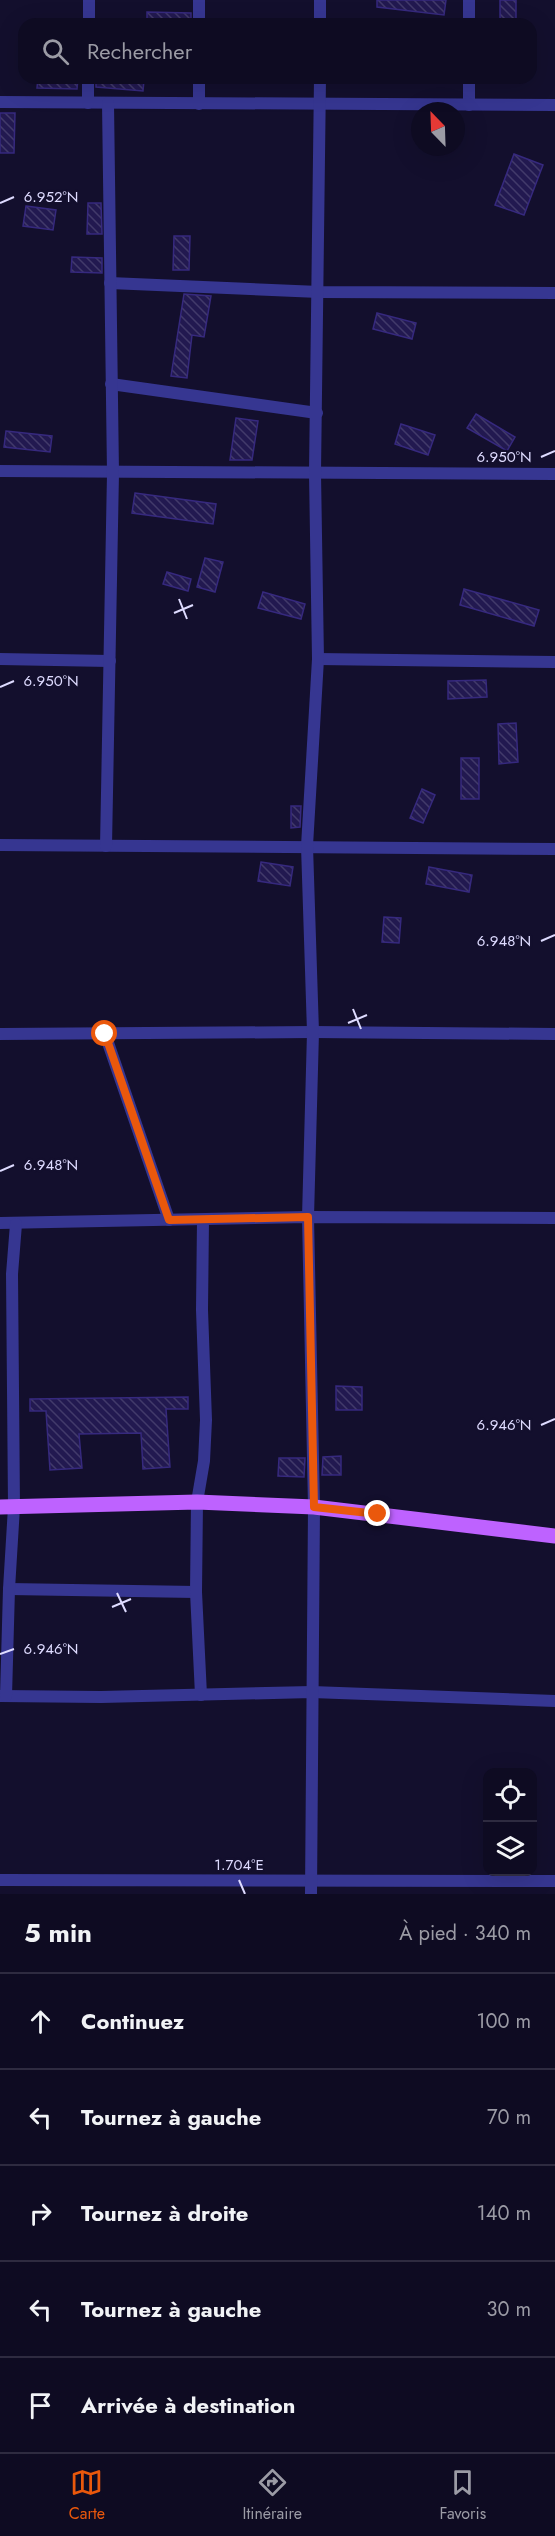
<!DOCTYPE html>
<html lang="fr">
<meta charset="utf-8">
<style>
:root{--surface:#0e0b22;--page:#1c192f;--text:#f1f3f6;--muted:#9b9ba5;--line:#2e2b40;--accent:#ea580c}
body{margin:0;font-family:Jost,sans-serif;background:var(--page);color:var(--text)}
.controls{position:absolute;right:18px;bottom:18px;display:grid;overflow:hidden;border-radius:12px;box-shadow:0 6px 24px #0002}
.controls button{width:54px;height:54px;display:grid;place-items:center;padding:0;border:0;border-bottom:2px solid var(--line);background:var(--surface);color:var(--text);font:30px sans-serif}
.compass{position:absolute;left:411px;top:102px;width:54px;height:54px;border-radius:50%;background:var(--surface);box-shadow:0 6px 24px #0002;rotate:337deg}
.stop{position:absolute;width:18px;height:18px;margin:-14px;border:4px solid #ea580c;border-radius:50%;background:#fff}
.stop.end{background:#ea580c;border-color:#fff;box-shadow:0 2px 6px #0008}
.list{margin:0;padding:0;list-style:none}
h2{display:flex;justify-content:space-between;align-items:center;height:78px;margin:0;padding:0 24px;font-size:26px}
h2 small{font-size:20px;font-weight:400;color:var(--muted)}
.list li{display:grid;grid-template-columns:39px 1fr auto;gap:18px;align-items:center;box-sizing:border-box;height:96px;padding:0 24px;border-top:2px solid var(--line)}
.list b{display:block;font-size:22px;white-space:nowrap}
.list em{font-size:20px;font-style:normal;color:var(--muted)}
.icon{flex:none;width:33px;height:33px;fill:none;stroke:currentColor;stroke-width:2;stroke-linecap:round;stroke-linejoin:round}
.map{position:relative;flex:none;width:555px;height:1894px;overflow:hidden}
.search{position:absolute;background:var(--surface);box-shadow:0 6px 24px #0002;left:18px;right:18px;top:18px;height:66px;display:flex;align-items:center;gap:15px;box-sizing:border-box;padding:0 21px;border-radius:18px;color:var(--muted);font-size:22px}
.sheet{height:558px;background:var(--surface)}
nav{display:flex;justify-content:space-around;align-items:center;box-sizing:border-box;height:84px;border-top:2px solid var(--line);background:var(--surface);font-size:16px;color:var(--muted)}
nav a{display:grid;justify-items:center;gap:3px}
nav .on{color:var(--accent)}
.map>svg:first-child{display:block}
.building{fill:url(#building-back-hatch);stroke:#36297e;stroke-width:1.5}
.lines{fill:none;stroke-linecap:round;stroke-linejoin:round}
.minor{stroke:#363691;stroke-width:12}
.primary{stroke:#be62ff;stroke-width:15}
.route{stroke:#ea580c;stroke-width:8}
.ticks{fill:none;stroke:#dedbff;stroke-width:2}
.ticks-label{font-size:15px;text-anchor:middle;fill:#dedbff;stroke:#130f2d;stroke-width:4.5;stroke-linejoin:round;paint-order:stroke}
</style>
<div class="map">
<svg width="555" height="1894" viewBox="0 0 555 1894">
<defs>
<pattern id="building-back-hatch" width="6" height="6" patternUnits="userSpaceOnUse" patternTransform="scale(1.5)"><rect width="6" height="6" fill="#221950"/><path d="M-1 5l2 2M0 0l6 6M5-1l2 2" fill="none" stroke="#423a6a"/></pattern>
</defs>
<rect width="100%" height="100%" fill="#130f2d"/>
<g class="building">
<path d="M377 0H446L444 15 377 7Z"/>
<rect x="500" y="0" width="16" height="24"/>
<path d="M147 12 191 13V24H147Z"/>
<path d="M38 78H78L77 89 37 88Z"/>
<path d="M96 78 144 80 143 91 96 87Z"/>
<path d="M0 113H15L14 153H0Z"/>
<path d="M514 154 543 165 524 215 495 205Z"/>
<path d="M88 203H101L102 234H87Z"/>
<path d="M26 206 56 210 53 230 23 226Z"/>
<path d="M174 236H190L189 270H173Z"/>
<path d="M72 257 102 258V273L71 272Z"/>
<path d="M184 294 211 296 204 337 192 335 187 378 171 376Z"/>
<path d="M377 313 416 323 412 339 373 329Z"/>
<path d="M476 414 515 437 507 451 467 428Z"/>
<path d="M236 418 258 421 252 460H230Z"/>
<path d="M401 424 435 435 428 455 395 444Z"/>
<path d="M6 431 52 436 50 452 4 447Z"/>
<path d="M135 493 216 504 213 524 132 513Z"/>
<path d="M205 558 223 562 215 592 197 587Z"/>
<path d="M167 572 191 579 188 591 163 584Z"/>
<path d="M464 589 539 610 534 626 460 605Z"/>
<path d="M263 592 305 604 301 619 258 608Z"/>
<path d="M486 680 487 697 448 699V681Z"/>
<path d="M516 723 518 762 499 764 498 724Z"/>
<rect x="461" y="758" width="18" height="41"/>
<path d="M422 789 435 795 423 823 410 818Z"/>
<path d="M291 806H301L300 827 291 828Z"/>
<path d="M261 862 293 867 290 886 258 881Z"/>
<path d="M429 867 472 875 469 892 426 884Z"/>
<path d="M384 917 401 918 399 943 382 942Z"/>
<path d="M336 1386 362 1387V1410H336Z"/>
<path d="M188 1397V1409H166L170 1467 143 1469 141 1433 79 1434 82 1468 50 1470 46 1411H30V1399Z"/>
<path d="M341 1456V1475H322L323 1457Z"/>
<path d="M279 1458H305L304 1477 278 1476Z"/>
</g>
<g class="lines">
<g class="minor">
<path d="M320 0V24"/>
<path d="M469 0V24"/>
<path d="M89 24V0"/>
<path d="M199 24V0"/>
<path d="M469 78V105"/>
<path d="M0 102 555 105"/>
<path d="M88 103V78"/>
<path d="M199 104V78"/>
<path d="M110 283 319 292 555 293"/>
<path d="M111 384 317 413"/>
<path d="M0 471 555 474"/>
<path d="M0 659 110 661"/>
<path d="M318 659 555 662"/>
<path d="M0 845 555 849"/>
<path d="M106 846 113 473 108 103"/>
<path d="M0 1034 313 1032 555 1034"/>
<path d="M105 1034 169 1220"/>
<path d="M0 1223 308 1217 555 1218"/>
<path d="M9 1589 196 1592"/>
<path d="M201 1695 196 1592 197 1502 204 1461 206 1420 202 1310 203 1220"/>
<path d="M0 1696 101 1697 312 1692 555 1701"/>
<path d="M6 1696 9 1589 14 1507 12 1274 16 1224"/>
<path d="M0 1880 555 1881"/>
<path d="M311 1894 314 1507 308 1217 313 1032 307 846 318 659 315 473 320 78"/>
</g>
<path class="primary" d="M0 1507 197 1502 314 1507 555 1536"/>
</g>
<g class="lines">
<path class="route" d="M105 1034 169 1220 308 1217 314 1507 378 1514"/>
</g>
<path class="ticks" d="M0 203 14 197M541 457 555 451M179 599 187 619M174 613 193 605M0 687 14 681M541 941 555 935M353 1009 361 1029M348 1023 367 1015M0 1171 14 1165M541 1425 555 1419M117 1593 126 1612M112 1607 131 1599M0 1654 14 1649M239 1880 245 1894"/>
<g class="ticks-label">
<text x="51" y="202">6.952°N</text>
<text x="504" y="462">6.950°N</text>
<text x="51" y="686">6.950°N</text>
<text x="504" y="946">6.948°N</text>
<text x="51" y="1170">6.948°N</text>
<text x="504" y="1430">6.946°N</text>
<text x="51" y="1654">6.946°N</text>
<text x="239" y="1870">1.704°E</text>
</g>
</svg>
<div class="controls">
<button><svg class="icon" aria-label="locate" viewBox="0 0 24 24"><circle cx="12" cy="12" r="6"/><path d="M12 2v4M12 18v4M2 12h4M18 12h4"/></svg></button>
<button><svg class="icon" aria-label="layers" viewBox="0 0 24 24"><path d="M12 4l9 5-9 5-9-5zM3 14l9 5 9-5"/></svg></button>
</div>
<svg class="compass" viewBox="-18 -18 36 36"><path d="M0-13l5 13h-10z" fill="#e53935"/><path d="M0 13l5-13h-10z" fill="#9b9ba5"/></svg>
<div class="stop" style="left:105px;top:1034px"></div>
<div class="stop end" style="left:378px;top:1514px"></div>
<div class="search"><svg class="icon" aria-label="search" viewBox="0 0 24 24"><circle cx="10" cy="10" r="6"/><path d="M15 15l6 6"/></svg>Rechercher</div>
</div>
<section class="sheet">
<h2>5 min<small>À pied · 340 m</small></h2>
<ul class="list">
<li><svg class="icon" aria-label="ahead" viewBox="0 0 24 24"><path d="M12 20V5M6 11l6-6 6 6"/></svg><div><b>Continuez</b></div><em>100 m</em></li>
<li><svg class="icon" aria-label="left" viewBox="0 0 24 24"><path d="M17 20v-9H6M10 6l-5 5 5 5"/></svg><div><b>Tournez à gauche</b></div><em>70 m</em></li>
<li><svg class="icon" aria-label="right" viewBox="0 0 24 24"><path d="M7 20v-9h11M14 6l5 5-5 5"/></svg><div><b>Tournez à droite</b></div><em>140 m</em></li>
<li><svg class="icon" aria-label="left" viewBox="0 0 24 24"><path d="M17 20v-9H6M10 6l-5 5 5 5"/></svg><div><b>Tournez à gauche</b></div><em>30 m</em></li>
<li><svg class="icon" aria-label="arrive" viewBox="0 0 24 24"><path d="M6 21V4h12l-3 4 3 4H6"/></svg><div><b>Arrivée à destination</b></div></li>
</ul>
</section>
<nav>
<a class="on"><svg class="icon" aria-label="map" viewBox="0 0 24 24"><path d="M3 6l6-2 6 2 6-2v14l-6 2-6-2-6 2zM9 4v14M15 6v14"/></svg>Carte</a>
<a><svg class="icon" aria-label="directions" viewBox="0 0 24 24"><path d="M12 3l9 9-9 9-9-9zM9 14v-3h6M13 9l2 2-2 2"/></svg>Itinéraire</a>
<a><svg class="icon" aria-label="saved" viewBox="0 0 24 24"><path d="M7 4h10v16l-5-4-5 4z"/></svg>Favoris</a>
</nav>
